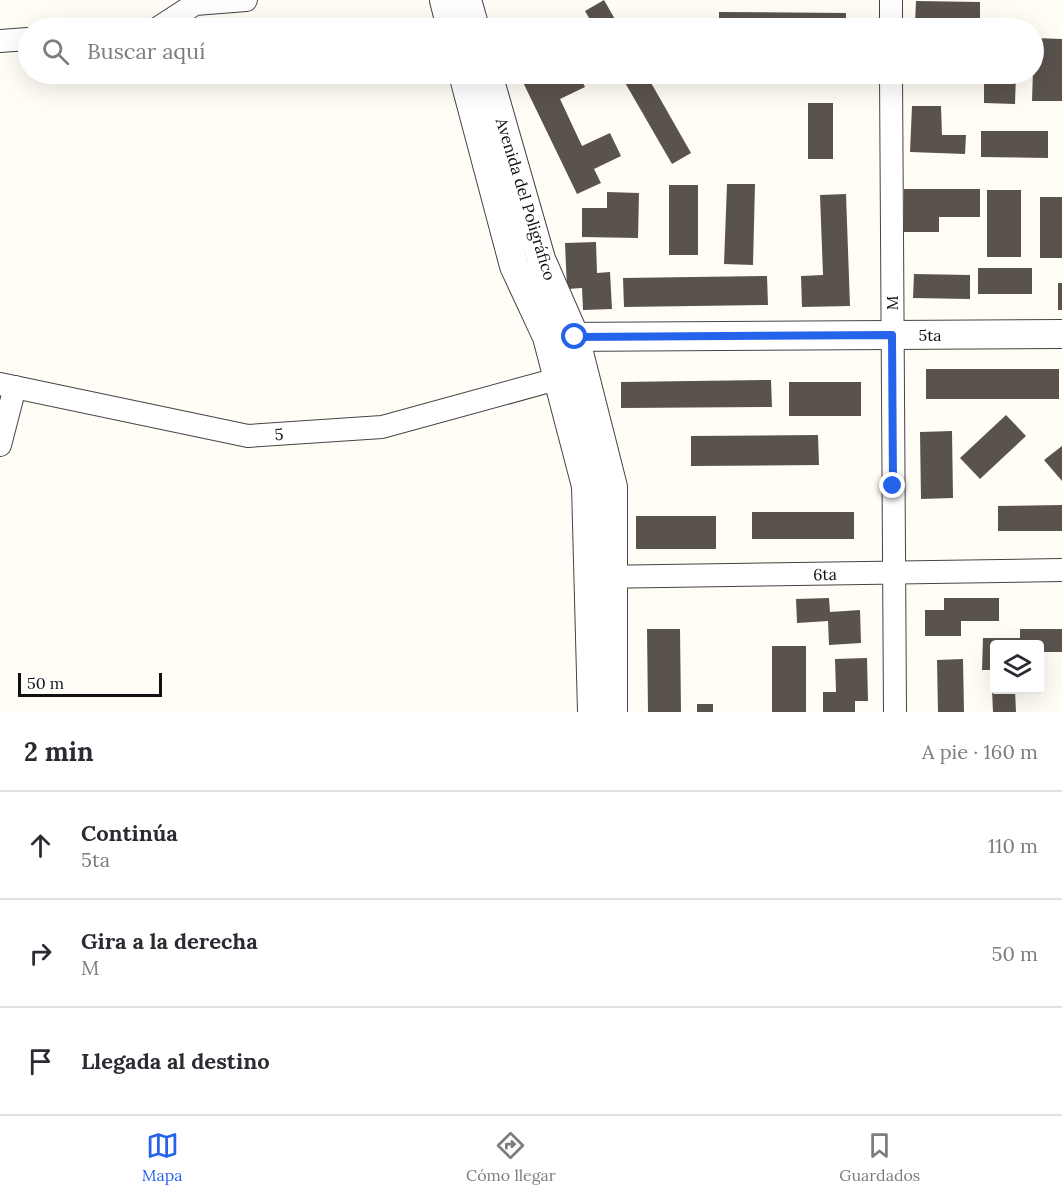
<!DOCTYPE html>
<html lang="es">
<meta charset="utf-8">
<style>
:root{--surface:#fff;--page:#f2f2f3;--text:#2b2b33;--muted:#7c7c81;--line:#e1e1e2;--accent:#2563eb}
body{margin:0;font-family:Lora,serif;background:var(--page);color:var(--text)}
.controls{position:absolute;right:18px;bottom:18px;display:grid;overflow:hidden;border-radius:6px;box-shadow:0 6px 24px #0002}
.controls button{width:54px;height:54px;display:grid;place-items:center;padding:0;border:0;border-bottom:2px solid var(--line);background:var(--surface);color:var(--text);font:30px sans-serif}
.scale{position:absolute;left:18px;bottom:15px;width:144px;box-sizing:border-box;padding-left:6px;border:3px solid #111;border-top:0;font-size:16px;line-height:21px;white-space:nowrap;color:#111;-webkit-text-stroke:4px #fff;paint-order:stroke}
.stop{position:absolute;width:18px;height:18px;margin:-14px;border:4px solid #2563eb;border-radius:50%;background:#fff}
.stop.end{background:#2563eb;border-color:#fff;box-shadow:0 2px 6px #0008}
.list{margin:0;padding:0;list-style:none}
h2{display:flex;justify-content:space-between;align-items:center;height:78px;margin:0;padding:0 24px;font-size:26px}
h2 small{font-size:20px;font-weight:400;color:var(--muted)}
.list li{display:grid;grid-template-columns:39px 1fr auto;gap:18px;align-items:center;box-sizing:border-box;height:108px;padding:0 24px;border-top:2px solid var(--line)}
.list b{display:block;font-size:22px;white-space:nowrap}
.list p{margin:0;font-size:20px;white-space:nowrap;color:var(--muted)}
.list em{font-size:20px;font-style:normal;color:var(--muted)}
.icon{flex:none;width:33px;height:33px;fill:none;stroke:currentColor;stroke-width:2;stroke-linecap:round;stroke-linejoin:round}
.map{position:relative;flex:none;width:1062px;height:712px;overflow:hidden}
.search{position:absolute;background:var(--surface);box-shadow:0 6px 24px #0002;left:18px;right:18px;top:18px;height:66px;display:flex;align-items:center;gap:15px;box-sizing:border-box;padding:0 21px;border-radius:33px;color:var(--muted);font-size:22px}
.sheet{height:402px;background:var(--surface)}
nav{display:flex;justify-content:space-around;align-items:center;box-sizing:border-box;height:84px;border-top:2px solid var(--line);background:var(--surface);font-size:16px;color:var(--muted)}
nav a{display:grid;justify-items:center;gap:3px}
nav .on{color:var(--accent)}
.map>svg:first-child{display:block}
.building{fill:#5a524d}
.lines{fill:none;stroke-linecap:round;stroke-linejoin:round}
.minor-casing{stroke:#444;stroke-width:24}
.tertiary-casing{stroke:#444;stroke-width:30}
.minor{stroke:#fff;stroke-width:22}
.tertiary{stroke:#fff;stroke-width:28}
.route{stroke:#2563eb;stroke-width:8}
.labels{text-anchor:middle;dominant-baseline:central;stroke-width:6;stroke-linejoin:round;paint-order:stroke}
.street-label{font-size:16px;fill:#111;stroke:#fff}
</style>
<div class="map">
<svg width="1062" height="712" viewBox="0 0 1062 712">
<rect width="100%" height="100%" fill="#fffdf5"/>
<g class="building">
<path d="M604 0 620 28H595L585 11Z"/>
<path d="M916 1 980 2V25L915 24Z"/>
<path d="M719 12 846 13V28H719Z"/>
<path d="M1034 38 1062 39V101H1032Z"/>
<path d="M519 74H547L548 76 579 74 585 87 560 99 582 146 610 133 621 156 594 169 601 183 577 194Z"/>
<path d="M620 74H646L691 153 672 164Z"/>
<path d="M984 74H1016L1015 104 984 103Z"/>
<rect x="808" y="103" width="25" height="56"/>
<path d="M912 106H941L942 135H966L965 154 910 152Z"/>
<path d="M981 131H1048V158L981 157Z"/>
<path d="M727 184H755L753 265 724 264Z"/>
<rect x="669" y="185" width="29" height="70"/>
<path d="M904 189H980V217H939V232H904Z"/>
<rect x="987" y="190" width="34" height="67"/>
<path d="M607 192 639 193 638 238 582 237V208H607Z"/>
<path d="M846 194 850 306 802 307 801 276 823 275 820 195Z"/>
<rect x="1040" y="197" width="22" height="61"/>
<path d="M596 242 597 273 610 272 612 309 583 310 582 288 567 289 565 243Z"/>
<rect x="978" y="268" width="54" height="26"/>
<path d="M914 274 970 275V299L913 298Z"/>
<path d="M767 276 768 305 624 307 623 278Z"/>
<rect x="1058" y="283" width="4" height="27"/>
<rect x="926" y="369" width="133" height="30"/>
<path d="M771 380 772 407 621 408V382Z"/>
<rect x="789" y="382" width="72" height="34"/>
<path d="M1006 415 1026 436 980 479 960 458Z"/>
<path d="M952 431 953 498 921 499 920 432Z"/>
<path d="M818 435 819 465 691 466V436Z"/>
<path d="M1062 446V481L1044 460Z"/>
<path d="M1062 505V531H998V506Z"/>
<rect x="752" y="512" width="102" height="27"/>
<rect x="636" y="516" width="80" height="33"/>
<path d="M829 598 830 612 860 610 861 643 829 645 828 621 797 623 796 599Z"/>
<path d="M944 598H999V621H961V636H925V610H944Z"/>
<path d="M647 629H680L681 712H648Z"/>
<path d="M1020 629H1062V652H1040V644H994V670H982L983 638H1020Z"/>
<rect x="772" y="646" width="34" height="66"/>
<path d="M867 658 868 701H855V712H823V692H836L835 659Z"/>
<path d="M963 659 964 712H938L937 660Z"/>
<path d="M992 690H1015L1016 712H993Z"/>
<rect x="697" y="704" width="16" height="8"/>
</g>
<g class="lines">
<defs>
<g id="minor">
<path d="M891 0V28"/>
<path d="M158 28 195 4 246 0"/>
<path d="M0 41 28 39"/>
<path d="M891 74 895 712"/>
<path d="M0 384 248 436 382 427 557 379"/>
<path d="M0 445 15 387"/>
<path d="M596 577 1062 570"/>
</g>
<g id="tertiary">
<path d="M444 0 451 28"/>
<path d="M467 0 475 28"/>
<path d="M463 74 514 266 547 337 586 486 592 712"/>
<path d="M488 74 541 259 575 337 613 487V712"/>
<path d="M558 337 1062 334"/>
</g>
</defs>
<use href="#minor" class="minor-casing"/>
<use href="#tertiary" class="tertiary-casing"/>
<use href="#minor" class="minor"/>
<use href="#tertiary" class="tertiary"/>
</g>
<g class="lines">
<path class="route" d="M575 337 892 335 893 486"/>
</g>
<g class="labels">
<g class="street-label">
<text transform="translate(526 199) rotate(73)">Avenida del Poligráfico</text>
<text transform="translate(892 303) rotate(-90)">M</text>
<text x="930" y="335">5ta</text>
<text transform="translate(279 434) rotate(-4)">5</text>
<text transform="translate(825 574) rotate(-1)">6ta</text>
</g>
</g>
</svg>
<div class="controls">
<button><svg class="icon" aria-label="layers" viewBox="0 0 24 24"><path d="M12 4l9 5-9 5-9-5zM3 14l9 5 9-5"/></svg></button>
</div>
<div class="scale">50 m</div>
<div class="stop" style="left:575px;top:337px"></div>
<div class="stop end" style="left:893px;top:486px"></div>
<div class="search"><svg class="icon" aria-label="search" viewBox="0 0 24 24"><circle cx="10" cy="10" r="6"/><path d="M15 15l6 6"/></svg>Buscar aquí</div>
</div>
<section class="sheet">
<h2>2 min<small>A pie · 160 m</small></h2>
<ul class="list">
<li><svg class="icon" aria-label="ahead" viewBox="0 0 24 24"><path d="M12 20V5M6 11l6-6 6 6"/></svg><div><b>Continúa</b><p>5ta</p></div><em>110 m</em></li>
<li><svg class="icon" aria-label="right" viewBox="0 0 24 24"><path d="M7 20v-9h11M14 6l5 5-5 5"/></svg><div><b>Gira a la derecha</b><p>M</p></div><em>50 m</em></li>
<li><svg class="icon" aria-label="arrive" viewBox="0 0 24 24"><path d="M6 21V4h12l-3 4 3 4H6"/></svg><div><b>Llegada al destino</b></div></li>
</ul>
</section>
<nav>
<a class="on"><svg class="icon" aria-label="map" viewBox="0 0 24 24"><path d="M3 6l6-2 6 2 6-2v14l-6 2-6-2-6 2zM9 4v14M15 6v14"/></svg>Mapa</a>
<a><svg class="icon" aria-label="directions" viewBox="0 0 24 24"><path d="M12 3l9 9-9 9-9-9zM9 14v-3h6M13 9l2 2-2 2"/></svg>Cómo llegar</a>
<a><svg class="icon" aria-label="saved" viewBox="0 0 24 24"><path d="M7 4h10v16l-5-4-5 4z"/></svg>Guardados</a>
</nav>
